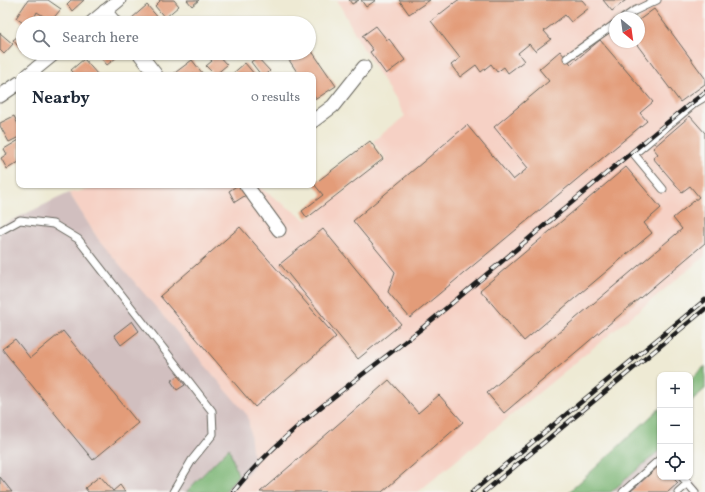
<!DOCTYPE html>
<meta charset="utf-8">
<style>
:root{--surface:#fff;--page:#f2f2f3;--text:#1f2937;--muted:#747a83;--line:#e0e1e3}
body{margin:0;font-family:Vollkorn,serif;background:var(--page);color:var(--text)}
.controls{position:absolute;right:12px;bottom:12px;display:grid;overflow:hidden;border-radius:8px;box-shadow:0 1px 3px #0004}
.controls button{width:36px;height:36px;display:grid;place-items:center;padding:0;border:0;border-bottom:1px solid var(--line);background:var(--surface);color:var(--text);font:20px sans-serif}
.compass{position:absolute;left:609px;top:12px;width:36px;height:36px;border-radius:50%;background:var(--surface);box-shadow:0 1px 3px #0004;rotate:151deg}
.list{margin:0;padding:0;list-style:none}
h2{display:flex;justify-content:space-between;align-items:center;height:52px;margin:0;padding:0 16px;font-size:17px}
h2 small{font-size:13px;font-weight:400;color:var(--muted)}
.icon{flex:none;width:22px;height:22px;fill:none;stroke:currentColor;stroke-width:2;stroke-linecap:round;stroke-linejoin:round}
.map{position:relative;flex:none;width:705px;height:492px;overflow:hidden}
.search{position:absolute;background:var(--surface);box-shadow:0 1px 3px #0004;left:16px;top:16px;width:300px;height:44px;display:flex;align-items:center;gap:10px;box-sizing:border-box;padding:0 14px;border-radius:22px;color:var(--muted);font-size:15px}
.panel{position:absolute;background:var(--surface);box-shadow:0 1px 3px #0004;left:16px;top:72px;width:300px;height:116px;border-radius:8px}
.map>svg:first-child{display:block}
.built{fill:#f6d1c5;fill-rule:evenodd}
.industrial{fill:#d1bfbf}
.forest{fill:#7bb574;stroke:#4c6848}
.building{fill:#e39c79}
.lines{fill:none;stroke-linecap:round;stroke-linejoin:round}
.service-casing{stroke:#66645c;stroke-width:9}
.minor-casing{stroke:#66645c;stroke-width:15}
.service{stroke:#fff;stroke-width:7}
.minor{stroke:#fff;stroke-width:13}
.rail-casing{stroke:#1c1c1c;stroke-width:4.5}
.rail{stroke:#f6f6f2;stroke-width:3;stroke-dasharray:9;stroke-linecap:butt}
</style>
<div class="map">
<svg width="705" height="492" viewBox="0 0 705 492">
<rect width="100%" height="100%" fill="#f6f6f2"/>
<filter id="ink" filterUnits="userSpaceOnUse"><feTurbulence type="fractalNoise" baseFrequency=".025" numOctaves="2"/><feDisplacementMap in="SourceGraphic" scale="8" xChannelSelector="R" yChannelSelector="G"/><feConvolveMatrix kernelMatrix="1 2 1 2 8 2 1 2 1" color-interpolation-filters="sRGB"/></filter>
<filter id="wash" filterUnits="userSpaceOnUse"><feTurbulence type="fractalNoise" baseFrequency=".012" numOctaves="4" result="noise"/><feDisplacementMap in="SourceGraphic" scale="16" xChannelSelector="R" yChannelSelector="G"/><feGaussianBlur stdDeviation="0.9" result="paint"/><feColorMatrix in="noise" values="0 0 0 0 0 0 0 0 0 0 0 0 0 0 0 0 0 1.4 0 .05"/><feComposite in="paint" operator="in"/></filter>
<g filter="url(#wash)">
<rect width="100%" height="100%" fill="#eeead4"/>
<path class="built" d="M337 0H705V256L418 492H233L98 239 69 193 116 185H227L230 190 238 185H256L306 220 386 159 373 141 405 116 364 50ZM615 18H639V42H615Z"/>
<g class="industrial">
<path d="M69 193 98 239 248 416 254 466 232 492H0V226Z"/>
<path d="M660 450V477H690L703 492H611Z"/>
</g>
<g class="forest">
<path d="M705 366V389L690 402V380Z"/>
<path d="M660 408V450L611 492H569Z"/>
<path d="M229 448 238 475 225 492H186Z"/>
</g>
<g id="blocks">
<g class="building">
<path d="M28 0H48L61 9 51 21 37 12 35 16 45 23H23L16 18Z"/>
<path d="M71 0H84L72 11 67 4Z"/>
<path d="M159 0H174L179 6 165 18 155 6 160 1Z"/>
<path d="M187 0H199L192 6Z"/>
<path d="M349 0H359L352 4Z"/>
<path d="M361 0H376L366 7Z"/>
<path d="M399 0H430L409 14Z"/>
<path d="M458 0H582L589 8 571 22 565 15 544 31 551 39 535 51 529 44 518 53 524 61 508 73 504 67 497 72 491 64 481 72 476 65 460 77 451 65 460 58 431 21Z"/>
<path d="M603 0H626L612 11Z"/>
<path d="M147 5 161 21 159 23H136L132 18Z"/>
<path d="M654 9 705 78V84L680 102 635 42H639V20Z"/>
<path d="M376 26 387 40 389 39 405 60 386 74 370 52 373 50 362 36Z"/>
<path d="M0 33 13 44 4 54 0 50Z"/>
<path d="M21 34 23 36V52L13 40Z"/>
<path d="M600 40 653 102 640 113 647 121 410 318 388 292 395 272 353 221 467 125 513 180 528 168 494 127 549 81 539 69 560 51 571 64Z"/>
<path d="M309 47 336 86 316 99 313 95V75H299L287 57 294 53H309Z"/>
<path d="M97 53H120L121 54 107 65Z"/>
<path d="M212 53H216L227 65 215 75 206 66 212 61 208 57Z"/>
<path d="M257 57 270 71 266 75H261L251 62Z"/>
<path d="M84 59 98 75H76L71 70Z"/>
<path d="M192 60 203 74 172 75Z"/>
<path d="M245 63 255 75H231Z"/>
<path d="M14 116 19 126V137L9 142 0 126V123Z"/>
<path d="M690 116 705 133V243L504 413 487 393 682 229 673 218 699 197 690 186 682 192 653 158 658 154 653 148Z"/>
<path d="M19 140V162L7 169 1 158 7 154 4 149Z"/>
<path d="M370 141 383 159 307 218 302 211 323 195 314 184Z"/>
<path d="M626 167 661 208 644 223 652 233 524 341 480 290Z"/>
<path d="M238 185H240L246 195 235 202 229 191Z"/>
<path d="M240 227 336 337 255 407 160 296Z"/>
<path d="M323 229 401 324 358 359 280 264Z"/>
<path d="M132 321 139 331 121 345 114 335Z"/>
<path d="M63 331 138 423 93 460 2 349 15 339 30 358Z"/>
<path d="M178 376 185 385 177 390 171 381Z"/>
<path d="M389 380 418 413 439 395 463 422 382 492H260Z"/>
<path d="M660 465V477H672L678 483 668 492H630Z"/>
<path d="M100 476 113 491 120 485 125 492H88L85 488Z"/>
<path d="M0 477 12 492H0Z"/>
</g>
</g>
</g>
<g filter="url(#ink)">
<use href="#blocks" fill-opacity="0" stroke="#66645c" stroke-width="1"/>
<g class="lines">
<defs>
<g id="service">
<path d="M624 18 634 11 657 0"/>
<path d="M567 58 615 24"/>
<path d="M663 189 634 154 695 103 705 97"/>
<path d="M0 231 20 220 53 224 78 239 212 411 213 434 192 460 173 492"/>
<path d="M682 477 695 492"/>
<path d="M623 492 660 459"/>
<path d="M678 492 688 483"/>
</g>
<g id="minor">
<path d="M105 11 115 23"/>
<path d="M91 23 119 0"/>
<path d="M139 53 156 75"/>
<path d="M28 75 55 53"/>
<path d="M0 96 19 83"/>
<path d="M313 121 333 106 364 67"/>
<path d="M246 185 279 230"/>
</g>
</defs>
<use href="#service" class="service-casing"/>
<use href="#minor" class="minor-casing"/>
<use href="#service" class="service"/>
<use href="#minor" class="minor"/>
<defs>
<g id="rail">
<path d="M233 492C286 427 356 381 421 329 516 251 609 169 705 92"/>
<path d="M472 492 705 300"/>
<path d="M484 492 705 309"/>
</g>
</defs>
<use href="#rail" class="rail-casing"/>
<use href="#rail" class="rail"/>
</g>
</g>
</svg>
<div class="controls">
<button>+</button>
<button>−</button>
<button><svg class="icon" aria-label="locate" viewBox="0 0 24 24"><circle cx="12" cy="12" r="6"/><path d="M12 2v4M12 18v4M2 12h4M18 12h4"/></svg></button>
</div>
<svg class="compass" viewBox="-18 -18 36 36"><path d="M0-13l5 13h-10z" fill="#e53935"/><path d="M0 13l5-13h-10z" fill="#747a83"/></svg>
<div class="search"><svg class="icon" aria-label="search" viewBox="0 0 24 24"><circle cx="10" cy="10" r="6"/><path d="M15 15l6 6"/></svg>Search here</div>
<section class="panel">
<h2>Nearby<small>0 results</small></h2>
<ul class="list">
</ul>
</section>
</div>
